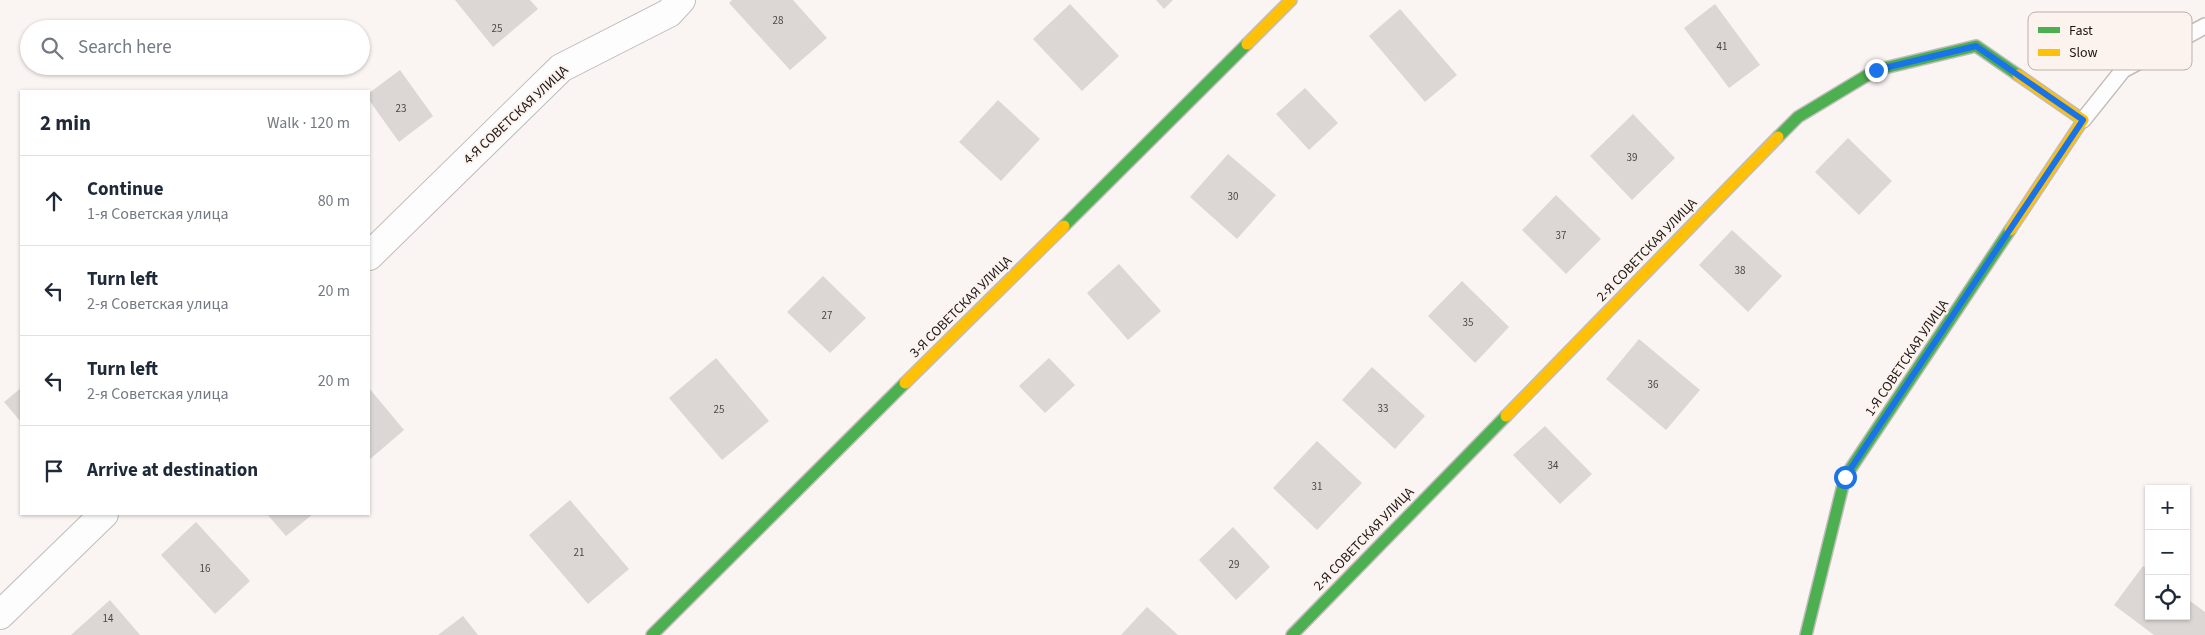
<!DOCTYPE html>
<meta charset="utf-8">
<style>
:root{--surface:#fff;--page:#f6f6f7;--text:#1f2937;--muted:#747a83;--line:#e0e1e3}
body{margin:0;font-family:"Source Sans 3",sans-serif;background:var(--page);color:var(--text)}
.controls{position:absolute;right:15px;bottom:15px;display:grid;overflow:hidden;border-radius:0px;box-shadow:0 1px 4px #0004}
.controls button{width:45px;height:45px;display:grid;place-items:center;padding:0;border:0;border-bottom:1px solid var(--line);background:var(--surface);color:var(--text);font:25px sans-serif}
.stop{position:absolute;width:15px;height:15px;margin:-11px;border:4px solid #1a73e8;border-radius:50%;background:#fff}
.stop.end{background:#1a73e8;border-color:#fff;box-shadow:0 1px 5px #0008}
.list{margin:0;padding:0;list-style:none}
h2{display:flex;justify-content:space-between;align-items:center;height:65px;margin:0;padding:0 20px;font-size:21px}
h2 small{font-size:16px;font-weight:400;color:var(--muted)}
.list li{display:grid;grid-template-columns:32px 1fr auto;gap:15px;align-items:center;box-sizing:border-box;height:90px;padding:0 20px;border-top:1px solid var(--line)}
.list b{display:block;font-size:19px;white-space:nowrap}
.list p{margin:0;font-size:16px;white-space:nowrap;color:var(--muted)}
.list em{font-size:16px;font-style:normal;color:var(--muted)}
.icon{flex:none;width:28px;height:28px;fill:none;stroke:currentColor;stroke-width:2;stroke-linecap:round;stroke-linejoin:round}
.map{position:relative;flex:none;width:2205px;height:635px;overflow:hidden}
.search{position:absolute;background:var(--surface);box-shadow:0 1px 4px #0004;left:20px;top:20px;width:350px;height:55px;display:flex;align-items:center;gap:12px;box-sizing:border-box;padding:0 18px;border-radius:28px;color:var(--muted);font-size:19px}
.panel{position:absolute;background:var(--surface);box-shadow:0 1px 4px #0004;left:20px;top:90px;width:350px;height:425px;border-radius:0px}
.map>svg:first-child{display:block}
.building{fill:#dcd7d5}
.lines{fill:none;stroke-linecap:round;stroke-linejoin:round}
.lane-casing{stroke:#c1bcba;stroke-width:18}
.street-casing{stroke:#c1bcba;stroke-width:30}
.fast-casing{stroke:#c1bcba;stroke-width:14}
.slow-casing{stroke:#c1bcba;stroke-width:14}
.lane{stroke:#fefdfd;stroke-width:15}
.street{stroke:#fefdfd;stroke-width:28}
.fast{stroke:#4caf50;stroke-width:11}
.slow{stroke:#ffc107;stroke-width:11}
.route{stroke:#1a73e8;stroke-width:6}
.labels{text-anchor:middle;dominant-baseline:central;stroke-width:4;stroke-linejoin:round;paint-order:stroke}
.number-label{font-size:11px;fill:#4c4745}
.street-label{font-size:14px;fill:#1c1715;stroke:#fdf3ee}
.key{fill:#fdf3ee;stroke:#bab1ad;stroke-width:1}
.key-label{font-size:14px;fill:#1c1715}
</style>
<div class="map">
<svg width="2205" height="635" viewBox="0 0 2205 635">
<rect width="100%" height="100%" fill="#faf4f2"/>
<g class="building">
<path d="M455 0H530L538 9 493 47Z"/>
<path d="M732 0H793L827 38 790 70 729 3Z"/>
<path d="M1156 0H1173L1164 9Z"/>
<path d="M1070 4 1119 56 1082 91 1033 39Z"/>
<path d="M1715 4 1760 65 1729 88 1684 28Z"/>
<path d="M1400 9 1457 75 1425 102 1369 36Z"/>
<path d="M400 70 433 116 399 142 369 100V93Z"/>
<path d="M1305 88 1338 123 1309 150 1276 114Z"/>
<path d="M998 100 1040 139 1001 181 959 142Z"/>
<path d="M1633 114 1675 158 1632 200 1590 156Z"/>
<path d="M1848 138 1892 181 1859 215 1815 172Z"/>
<path d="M1228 154 1276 195 1237 239 1190 197Z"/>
<path d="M1556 195 1601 239 1566 274 1522 230Z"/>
<path d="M1732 230 1782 276 1748 312 1699 265Z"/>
<path d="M1119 264 1161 311 1128 340 1087 293Z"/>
<path d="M823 276 866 318 830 353 787 312Z"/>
<path d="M1462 281 1509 327 1475 363 1428 316Z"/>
<path d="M1639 339 1700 390 1666 430 1606 379Z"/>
<path d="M716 358 769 421 722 460 669 398Z"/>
<path d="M1049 358 1075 385 1045 413 1019 386Z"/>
<path d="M1372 367 1425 416 1395 449 1342 400Z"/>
<path d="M21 388V422L4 402Z"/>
<path d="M369 388 404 430 369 460Z"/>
<path d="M1545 426 1592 474 1560 504 1513 455Z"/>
<path d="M1317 441 1362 483 1317 530 1273 488Z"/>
<path d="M570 500 629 569 588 604 529 535Z"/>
<path d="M267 514H313L286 536Z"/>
<path d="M196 522 250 581 215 614 161 555Z"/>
<path d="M1233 527 1270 567 1236 600 1199 560Z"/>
<path d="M2143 566 2149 571V616H2186V598L2205 612V635H2154L2114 605Z"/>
<path d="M110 600 140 635H71Z"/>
<path d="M1147 607 1178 635H1121Z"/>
<path d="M463 616 478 635H438Z"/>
</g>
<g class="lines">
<defs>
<path id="lane" d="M2083 120 2123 70 2205 26"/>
<g id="street">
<path d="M369 256 561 68 669 13 681 0"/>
<path d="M0 615 104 514"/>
</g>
<g id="fast">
<path d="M1778 137 1798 117 1876 70 1976 46 2018 75"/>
<path d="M1064 226 1247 44"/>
<path d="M652 635 905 383"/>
<path d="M1292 635 1506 416"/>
<path d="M1806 635 1845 477 2010 230"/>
</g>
<g id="slow">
<path d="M1247 44 1291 0"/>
<path d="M2010 230 2083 120 2018 75"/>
<path d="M905 383 1064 226"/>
<path d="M1506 416 1778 137"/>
</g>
</defs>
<use href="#lane" class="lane-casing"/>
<use href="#street" class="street-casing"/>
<use href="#fast" class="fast-casing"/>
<use href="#slow" class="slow-casing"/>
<use href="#lane" class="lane"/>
<use href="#street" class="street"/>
<use href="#fast" class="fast"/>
<use href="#slow" class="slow"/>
</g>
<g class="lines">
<path class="route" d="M1845 477 2083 120 1976 46 1876 70"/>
</g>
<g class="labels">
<g class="number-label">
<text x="778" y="20">28</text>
<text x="497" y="28">25</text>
<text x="1722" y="46">41</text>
<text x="401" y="108">23</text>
<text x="1632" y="157">39</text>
<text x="1233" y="196">30</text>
<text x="1561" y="235">37</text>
<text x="1740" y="270">38</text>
<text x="827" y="315">27</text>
<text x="1468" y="322">35</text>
<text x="1653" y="384">36</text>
<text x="1383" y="408">33</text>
<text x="719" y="409">25</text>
<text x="1553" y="465">34</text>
<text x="1317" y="486">31</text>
<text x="579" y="552">21</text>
<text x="1234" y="564">29</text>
<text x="205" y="568">16</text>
<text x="108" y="618">14</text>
</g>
<g class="street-label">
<text transform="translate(516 115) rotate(-43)">4-Я СОВЕТСКАЯ УЛИЦА</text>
<text transform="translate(1647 250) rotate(-46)">2-Я СОВЕТСКАЯ УЛИЦА</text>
<text transform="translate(961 307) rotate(-45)">3-Я СОВЕТСКАЯ УЛИЦА</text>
<text transform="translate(1907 358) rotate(-56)">1-Я СОВЕТСКАЯ УЛИЦА</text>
<text transform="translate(1364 539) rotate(-46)">2-Я СОВЕТСКАЯ УЛИЦА</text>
</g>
</g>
<rect x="2028" y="12" width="164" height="58" rx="8" class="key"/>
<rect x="2038" y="27" width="22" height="6" fill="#4caf50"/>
<rect x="2038" y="49" width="22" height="7" fill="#ffc107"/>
<g class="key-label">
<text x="2069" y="35">Fast</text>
<text x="2069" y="57">Slow</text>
</g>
</svg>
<div class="controls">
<button>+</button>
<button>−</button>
<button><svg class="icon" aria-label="locate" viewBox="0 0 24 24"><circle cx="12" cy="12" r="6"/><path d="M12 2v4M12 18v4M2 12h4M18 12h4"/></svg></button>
</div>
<div class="stop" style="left:1845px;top:477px"></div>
<div class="stop end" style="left:1876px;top:70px"></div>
<div class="search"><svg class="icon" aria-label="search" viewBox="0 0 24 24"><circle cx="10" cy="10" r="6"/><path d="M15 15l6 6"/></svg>Search here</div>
<section class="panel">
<h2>2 min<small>Walk · 120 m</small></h2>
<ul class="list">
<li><svg class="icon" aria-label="ahead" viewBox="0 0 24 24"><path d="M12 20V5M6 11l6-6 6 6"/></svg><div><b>Continue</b><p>1-я Советская улица</p></div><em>80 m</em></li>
<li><svg class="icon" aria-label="left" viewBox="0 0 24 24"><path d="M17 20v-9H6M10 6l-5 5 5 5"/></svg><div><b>Turn left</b><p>2-я Советская улица</p></div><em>20 m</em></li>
<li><svg class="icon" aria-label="left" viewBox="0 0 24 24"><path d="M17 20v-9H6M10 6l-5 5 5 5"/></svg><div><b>Turn left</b><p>2-я Советская улица</p></div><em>20 m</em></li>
<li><svg class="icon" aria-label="arrive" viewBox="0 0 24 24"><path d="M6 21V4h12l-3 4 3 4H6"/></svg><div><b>Arrive at destination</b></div></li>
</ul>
</section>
</div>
